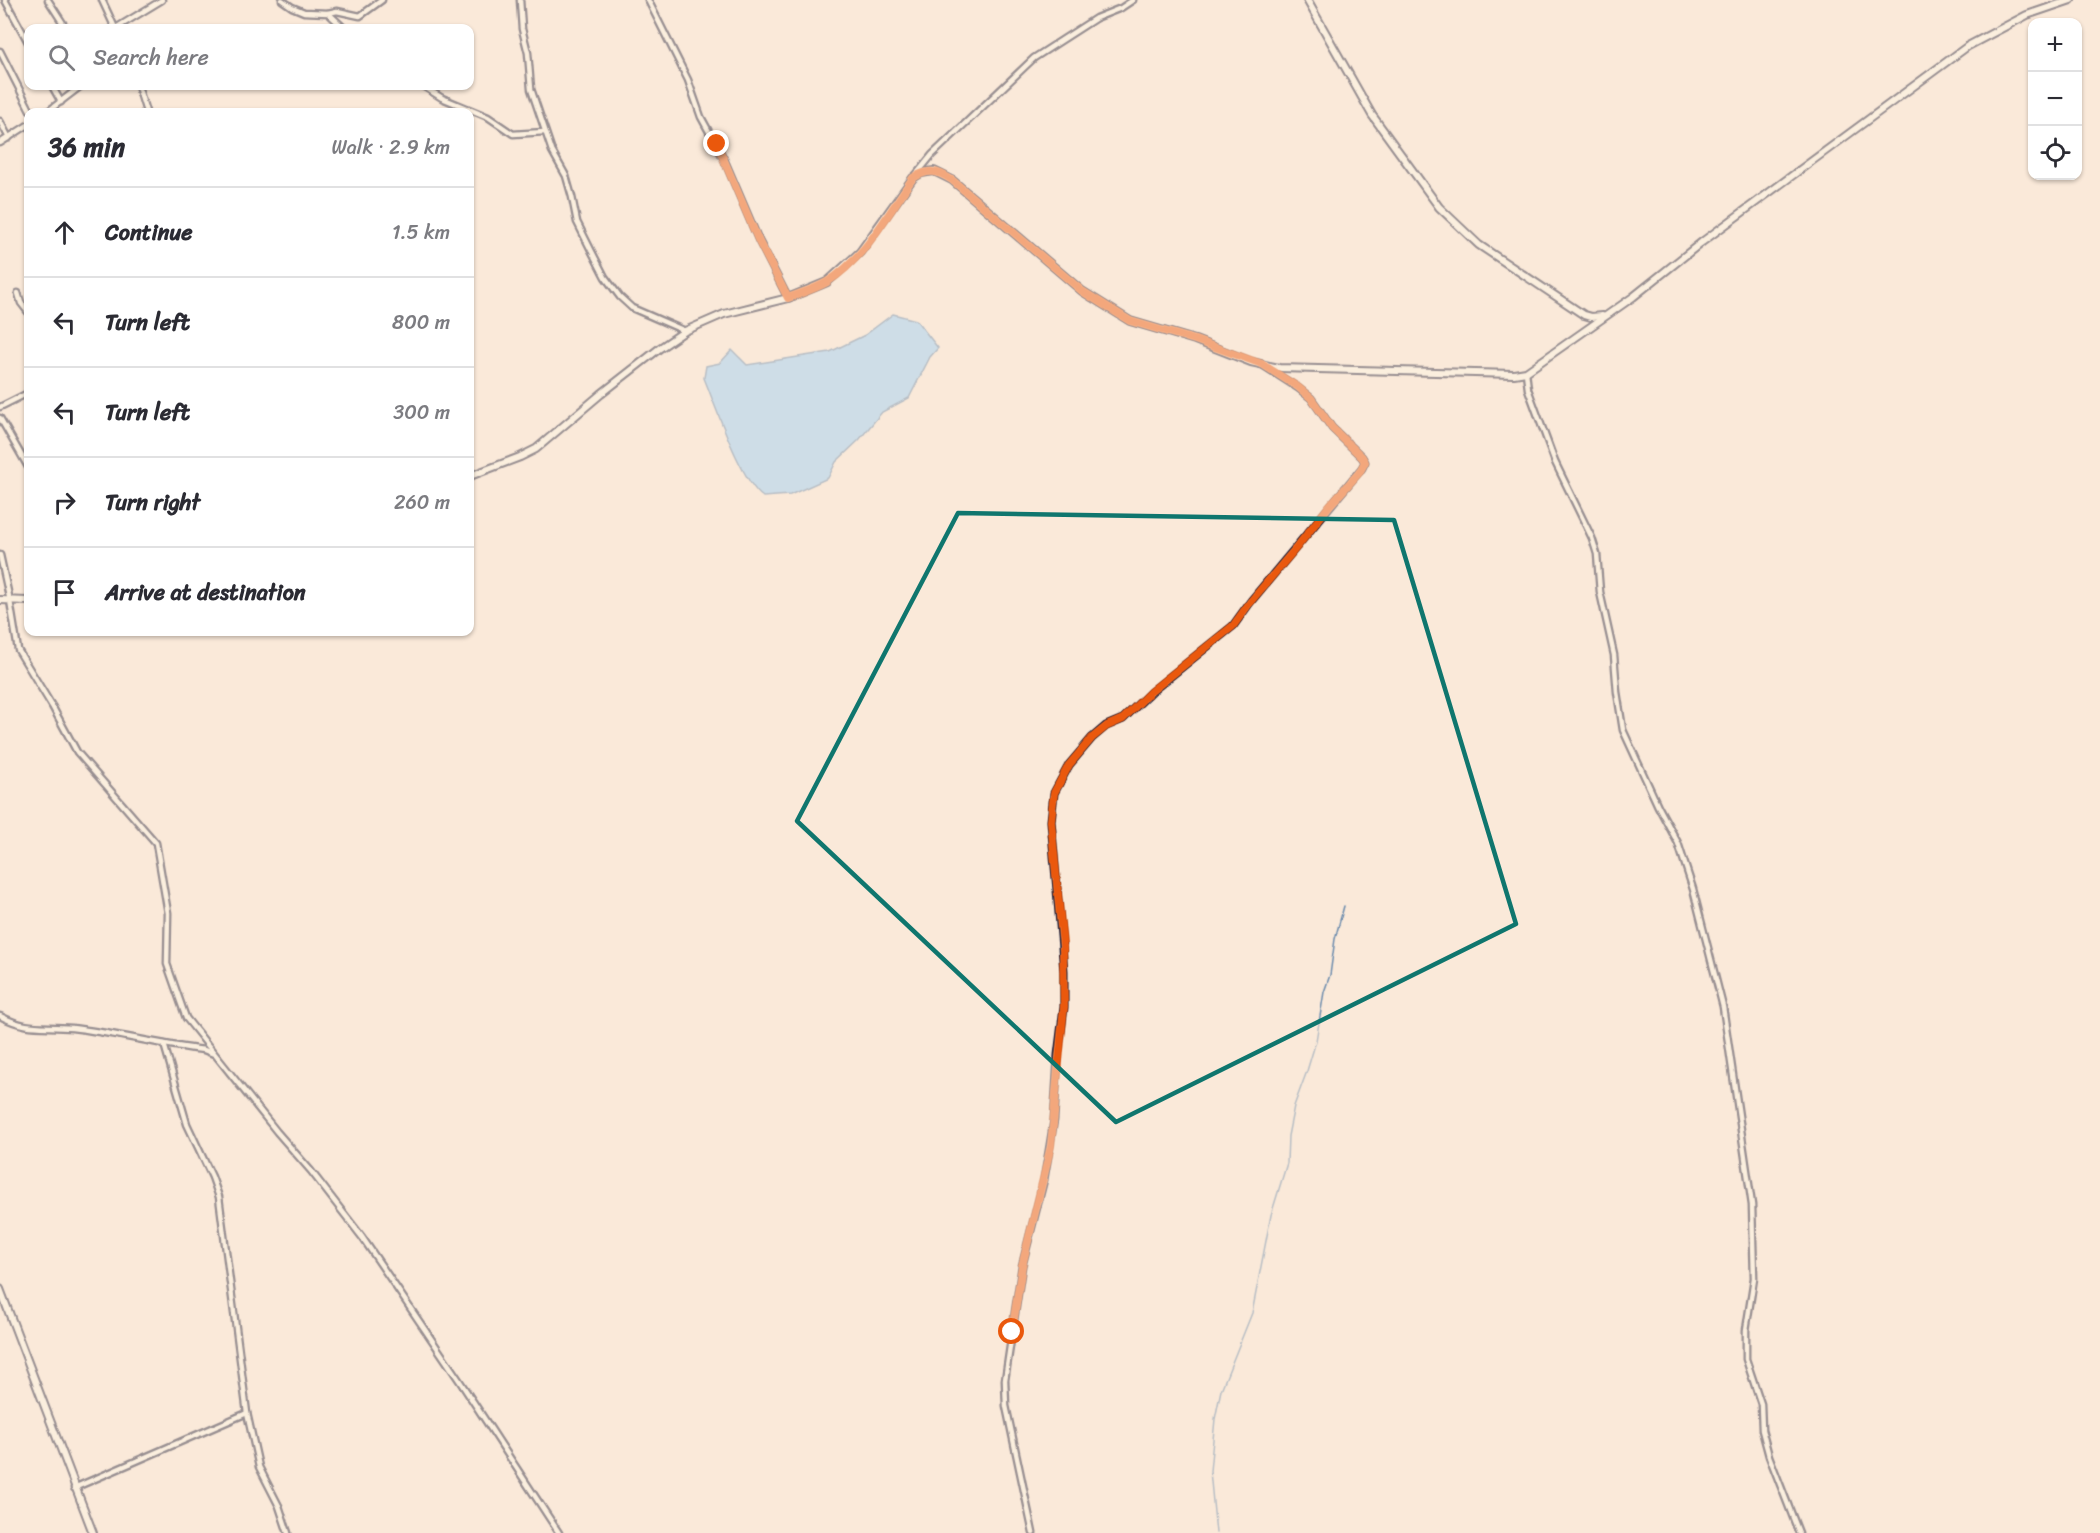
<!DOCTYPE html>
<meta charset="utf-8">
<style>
:root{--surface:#fff;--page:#f7f7f7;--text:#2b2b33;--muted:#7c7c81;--line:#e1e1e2}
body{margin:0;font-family:Sriracha,sans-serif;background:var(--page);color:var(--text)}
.controls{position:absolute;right:18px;top:18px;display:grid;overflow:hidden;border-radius:12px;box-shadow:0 2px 4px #0004}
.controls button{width:54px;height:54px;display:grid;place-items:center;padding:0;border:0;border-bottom:2px solid var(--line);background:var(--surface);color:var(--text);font:30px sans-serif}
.stop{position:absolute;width:18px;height:18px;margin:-14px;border:4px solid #ea580c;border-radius:50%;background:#fff}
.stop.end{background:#ea580c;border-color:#fff;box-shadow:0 2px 6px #0008}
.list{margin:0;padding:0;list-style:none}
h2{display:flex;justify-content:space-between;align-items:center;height:78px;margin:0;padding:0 24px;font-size:26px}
h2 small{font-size:20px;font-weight:400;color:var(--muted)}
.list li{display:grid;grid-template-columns:39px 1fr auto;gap:18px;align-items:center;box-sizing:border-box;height:90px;padding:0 24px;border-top:2px solid var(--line)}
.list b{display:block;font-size:22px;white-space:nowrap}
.list em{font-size:20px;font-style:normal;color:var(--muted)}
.icon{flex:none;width:33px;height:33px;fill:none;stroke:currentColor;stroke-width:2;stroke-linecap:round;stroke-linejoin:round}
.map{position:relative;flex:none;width:2100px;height:1533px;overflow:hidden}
.search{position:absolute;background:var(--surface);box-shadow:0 2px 4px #0004;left:24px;top:24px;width:450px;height:66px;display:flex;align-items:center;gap:15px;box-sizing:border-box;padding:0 21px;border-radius:12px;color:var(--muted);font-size:22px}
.panel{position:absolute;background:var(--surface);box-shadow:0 2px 4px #0004;left:24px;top:108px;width:450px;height:528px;border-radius:12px}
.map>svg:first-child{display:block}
.water{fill:#9acff8;stroke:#6a8aac;stroke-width:1.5}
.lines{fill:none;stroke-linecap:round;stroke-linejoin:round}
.stream{stroke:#6a8aac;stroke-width:1.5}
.street-casing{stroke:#22223b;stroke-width:9}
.secondary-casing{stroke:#22223b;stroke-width:10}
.street{stroke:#fcf5e5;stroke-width:4.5}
.secondary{stroke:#fcf5e5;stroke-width:6}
.route{stroke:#ea580c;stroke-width:8}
.marked{fill:none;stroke:#0f766e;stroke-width:4.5;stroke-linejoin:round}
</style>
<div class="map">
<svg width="2100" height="1533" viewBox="0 0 2100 1533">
<rect width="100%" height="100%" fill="#fae9d9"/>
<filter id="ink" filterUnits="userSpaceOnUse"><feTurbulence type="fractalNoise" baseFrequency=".0167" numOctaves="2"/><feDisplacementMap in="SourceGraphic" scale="12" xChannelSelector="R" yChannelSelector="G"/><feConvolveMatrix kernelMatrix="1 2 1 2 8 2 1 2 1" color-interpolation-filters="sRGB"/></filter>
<g filter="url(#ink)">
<path class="water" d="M893 314 916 320 938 348 930 357 909 398 882 412 859 440 836 462 828 478 790 495 763 497C741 481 716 407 704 378L706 366 720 363 732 350 747 365 830 352 865 335Z"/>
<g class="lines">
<path class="stream" d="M1216 1533 1210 1471 1215 1419 1221 1390 1252 1313 1271 1215 1287 1163 1288 1136 1294 1106 1307 1071 1316 1041 1324 992 1330 975 1335 939 1344 906"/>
<defs>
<g id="street">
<path d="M5 0 28 42"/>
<path d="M48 0 66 28"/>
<path d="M102 0 115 28"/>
<path d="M282 0 292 7 304 12 328 13 344 28"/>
<path d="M520 0 522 29 528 53 531 89 552 151 566 176 572 197 577 222 591 250 605 277 620 297 632 308 685 331"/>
<path d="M648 0 688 80 701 117 724 159 759 241 788 298"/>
<path d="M328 13 337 11 360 16 382 0"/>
<path d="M116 28 162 0"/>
<path d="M0 51 31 112"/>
<path d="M52 86 61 102"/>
<path d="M138 86 146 112"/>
<path d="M423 86 442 98 488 117 513 134 545 132"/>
<path d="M47 112 81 86"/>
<path d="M0 121 9 138"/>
<path d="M0 143 28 125"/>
<path d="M915 176 932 155 1034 58 1096 18 1121 8 1133 0"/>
<path d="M18 293 21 303 28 312"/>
<path d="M1526 372 1528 389 1555 462 1592 538 1597 554 1600 592 1614 655 1617 692 1623 730 1658 806 1678 843 1693 889 1723 1007 1752 1205 1754 1278 1746 1330V1359L1761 1404 1762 1430 1769 1456 1799 1533"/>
<path d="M0 407 28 393"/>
<path d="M0 418 28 467"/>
<path d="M0 555 10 601 18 650 52 706 77 752 156 843 168 913 167 964 186 1018 277 1132 311 1171 362 1237 459 1380 559 1533"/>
<path d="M0 1016C29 1031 42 1025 72 1028 116 1033 160 1045 204 1050L214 1054"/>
<path d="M247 1413 259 1467 279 1506 288 1533"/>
<path d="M74 1488 247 1413 219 1197 212 1177 187 1124 164 1044"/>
<path d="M1033 1533 1006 1406 1005 1380 1022 1266 1044 1180 1054 1120 1058 1055 1064 1007V971L1051 821 1054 793 1069 765 1092 738 1106 726 1123 719 1151 692 1233 626 1251 601 1362 468 1365 462 1362 457 1332 428 1311 398 1298 388 1264 366"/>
</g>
<g id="secondary">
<path d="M1307 0 1372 115 1439 207 1479 245 1584 315 1591 317 1602 316"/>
<path d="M470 476 520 457 536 449 601 394 660 348 685 331 724 314 788 298 827 282 860 252 913 178 921 173 934 171 952 180 1082 291 1130 321 1195 340 1251 362 1279 368 1514 374 1526 372 1633 297 1702 242 1968 46 2027 15 2071 0"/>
<path d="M0 600 28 601"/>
<path d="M0 1289 93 1533"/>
</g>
</defs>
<use href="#street" class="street-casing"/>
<use href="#secondary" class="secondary-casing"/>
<use href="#street" class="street"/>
<use href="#secondary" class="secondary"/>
</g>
</g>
<g class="lines" filter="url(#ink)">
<path class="route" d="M717 144 759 242 788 298C801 293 815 289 827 282 865 259 888 213 913 178 929 168 938 171 952 180L1082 291 1130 321 1195 340 1262 364 1298 387 1311 398 1332 428 1362 457 1365 462 1359 473 1329 506 1297 547 1251 601 1233 626 1150 692 1123 719 1107 726 1092 738 1069 765 1054 793 1051 821 1063 946 1064 1007 1051 1146 1022 1266 1012 1332"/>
</g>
<path d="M0 0H2100V1533H0ZM958 513 1394 520 1516 924 1116 1122 797 821Z" fill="#fae9d9" fill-opacity=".55" fill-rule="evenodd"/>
<path class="marked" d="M958 513 1394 520 1516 924 1116 1122 797 821Z"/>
</svg>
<div class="controls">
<button>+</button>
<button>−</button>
<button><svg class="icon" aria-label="locate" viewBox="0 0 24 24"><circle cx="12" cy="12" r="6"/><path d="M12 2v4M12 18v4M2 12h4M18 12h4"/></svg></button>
</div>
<div class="stop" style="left:1012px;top:1332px"></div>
<div class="stop end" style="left:717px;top:144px"></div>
<div class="search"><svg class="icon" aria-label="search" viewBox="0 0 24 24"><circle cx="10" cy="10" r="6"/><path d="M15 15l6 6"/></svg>Search here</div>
<section class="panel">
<h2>36 min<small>Walk · 2.9 km</small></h2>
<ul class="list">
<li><svg class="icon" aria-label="ahead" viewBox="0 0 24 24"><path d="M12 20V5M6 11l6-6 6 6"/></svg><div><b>Continue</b></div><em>1.5 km</em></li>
<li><svg class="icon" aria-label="left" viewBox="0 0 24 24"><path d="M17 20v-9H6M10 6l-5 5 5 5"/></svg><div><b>Turn left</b></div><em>800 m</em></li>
<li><svg class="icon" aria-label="left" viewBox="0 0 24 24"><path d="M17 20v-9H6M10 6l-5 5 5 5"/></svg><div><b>Turn left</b></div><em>300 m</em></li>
<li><svg class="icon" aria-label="right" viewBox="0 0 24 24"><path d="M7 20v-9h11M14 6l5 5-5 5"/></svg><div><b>Turn right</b></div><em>260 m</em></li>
<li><svg class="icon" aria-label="arrive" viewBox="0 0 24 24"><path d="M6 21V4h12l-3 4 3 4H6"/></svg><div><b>Arrive at destination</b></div></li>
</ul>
</section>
</div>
